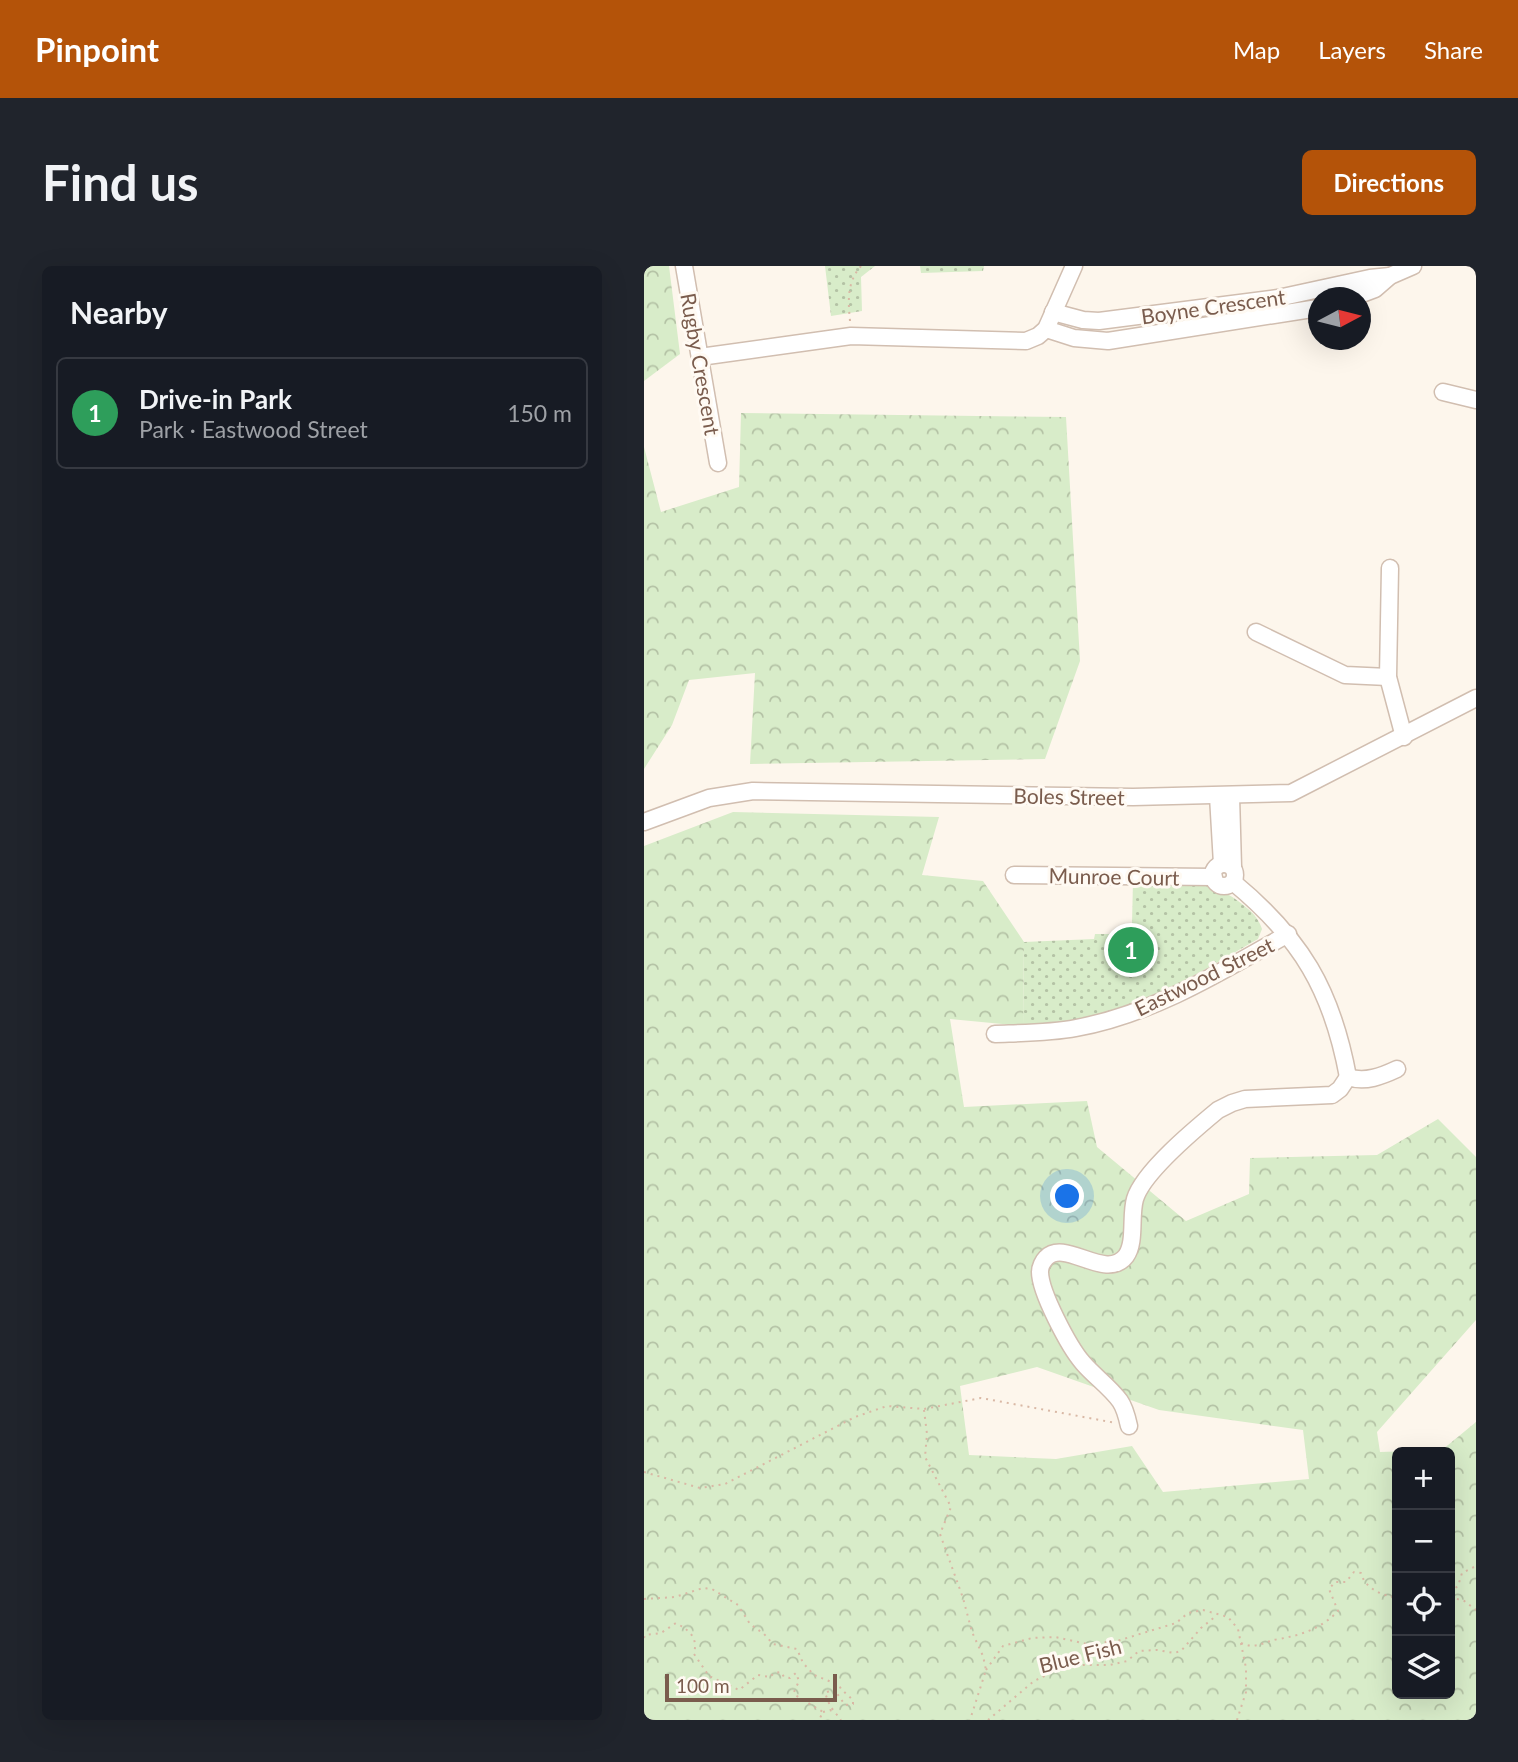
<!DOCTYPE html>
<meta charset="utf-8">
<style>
:root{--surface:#171b24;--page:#20242c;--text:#f1f3f6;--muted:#9ea1a6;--line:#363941;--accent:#b45309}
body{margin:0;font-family:Lato,sans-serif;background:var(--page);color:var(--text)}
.controls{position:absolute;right:21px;bottom:21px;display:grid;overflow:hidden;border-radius:10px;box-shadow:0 7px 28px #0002}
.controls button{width:63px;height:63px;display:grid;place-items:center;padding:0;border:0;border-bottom:2px solid var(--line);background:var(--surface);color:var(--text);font:35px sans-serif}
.compass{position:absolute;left:664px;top:21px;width:63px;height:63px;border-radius:50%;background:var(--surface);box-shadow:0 7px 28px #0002;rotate:83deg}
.scale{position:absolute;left:21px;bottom:18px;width:172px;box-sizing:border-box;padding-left:7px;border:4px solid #7a5c4d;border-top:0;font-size:19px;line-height:24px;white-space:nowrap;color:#7a5c4d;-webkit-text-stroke:5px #fffaf3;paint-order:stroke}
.you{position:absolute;left:424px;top:931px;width:24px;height:24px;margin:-18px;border:5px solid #fff;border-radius:50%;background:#1a73e8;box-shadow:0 0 0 10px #1a73e833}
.badge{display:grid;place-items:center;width:46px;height:46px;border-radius:50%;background:var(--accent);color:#fff;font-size:23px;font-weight:700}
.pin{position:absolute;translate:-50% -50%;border:4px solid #fff;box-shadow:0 2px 7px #0006}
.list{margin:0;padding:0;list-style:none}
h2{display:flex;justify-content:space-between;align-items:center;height:91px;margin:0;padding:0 28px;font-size:30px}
h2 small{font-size:23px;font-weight:400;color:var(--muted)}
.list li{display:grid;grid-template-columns:46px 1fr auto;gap:21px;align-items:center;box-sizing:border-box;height:112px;margin:0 14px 14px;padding:0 14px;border:2px solid var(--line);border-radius:10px}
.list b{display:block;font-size:26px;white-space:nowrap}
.list p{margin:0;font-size:23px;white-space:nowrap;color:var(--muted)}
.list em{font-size:23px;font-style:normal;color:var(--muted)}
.icon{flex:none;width:38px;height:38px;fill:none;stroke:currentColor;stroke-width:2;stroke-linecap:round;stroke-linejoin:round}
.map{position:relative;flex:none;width:832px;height:1454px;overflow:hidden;border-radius:10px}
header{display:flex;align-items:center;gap:42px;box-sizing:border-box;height:98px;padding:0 35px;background:var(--accent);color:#fff}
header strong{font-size:33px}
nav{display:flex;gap:38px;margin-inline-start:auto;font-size:24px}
.intro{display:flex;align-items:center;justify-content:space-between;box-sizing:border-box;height:168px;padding:0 42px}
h1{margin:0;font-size:49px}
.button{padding:18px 32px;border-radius:10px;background:var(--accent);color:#fff;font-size:24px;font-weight:700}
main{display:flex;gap:42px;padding:0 42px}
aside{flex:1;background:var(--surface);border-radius:10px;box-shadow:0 7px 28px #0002}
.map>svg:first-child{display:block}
.green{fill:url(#green-dots)}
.forest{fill:url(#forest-crowns);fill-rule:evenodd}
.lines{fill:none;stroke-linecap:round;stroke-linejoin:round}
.minor-casing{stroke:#d1beb0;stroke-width:19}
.path{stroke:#d9b8a5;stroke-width:2;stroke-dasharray:2 5;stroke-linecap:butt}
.minor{stroke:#fff;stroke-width:16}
.labels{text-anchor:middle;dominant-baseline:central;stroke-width:6;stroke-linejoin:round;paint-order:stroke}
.street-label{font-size:21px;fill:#7a5c4d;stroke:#fffaf3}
</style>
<header>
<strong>Pinpoint</strong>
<nav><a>Map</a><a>Layers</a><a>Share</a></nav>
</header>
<div class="intro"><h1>Find us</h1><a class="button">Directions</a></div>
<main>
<aside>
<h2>Nearby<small></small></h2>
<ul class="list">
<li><span class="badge" style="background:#2e9e5b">1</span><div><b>Drive-in Park</b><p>Park · Eastwood Street</p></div><em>150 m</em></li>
</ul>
</aside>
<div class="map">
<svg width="832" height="1454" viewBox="0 0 832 1454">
<defs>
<pattern id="green-dots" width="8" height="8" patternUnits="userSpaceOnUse" patternTransform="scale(1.75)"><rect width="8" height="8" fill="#d8ecc9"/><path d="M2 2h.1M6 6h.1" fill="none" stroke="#b4c2a5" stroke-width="1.8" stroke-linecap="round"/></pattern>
<pattern id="forest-crowns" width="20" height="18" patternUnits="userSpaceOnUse" patternTransform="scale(1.75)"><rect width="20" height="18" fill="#d8ecc9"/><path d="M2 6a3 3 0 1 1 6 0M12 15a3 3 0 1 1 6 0" fill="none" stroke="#b4c2a5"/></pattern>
</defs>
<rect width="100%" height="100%" fill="#fdf6ec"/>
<g class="green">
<path d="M181 0H231L217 11 218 45 187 50Z"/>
<path d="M276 0H340L339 5 277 7Z"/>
<path d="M489 616C528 616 567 612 598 638 608 646 614 651 618 663L614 673C557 706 498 742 433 755 415 758 397 758 379 760L380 676 450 673 451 668H481L488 657Z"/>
</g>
<g class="forest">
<path d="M0 0H25L36 88 0 115Z"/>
<path d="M97 147 422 151 436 395 401 493 106 498 111 407 45 414 28 459 0 503V181L17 246 95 221Z"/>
<path d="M89 546 295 551 278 609 339 615 380 676 379 760 306 753 320 841 443 835 453 881 542 955 605 928 606 892 733 889 794 853 832 891V1054L733 1166 736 1186 798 1184 832 1156V1454H0V580ZM393 1101 515 1144 659 1164 665 1213 519 1226 488 1180 412 1193 325 1189 316 1120ZM753 1186H806V1428H753Z"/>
</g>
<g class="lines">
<defs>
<g id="minor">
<path d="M40 0 74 197"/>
<path d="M707 32 731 23 746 10 769 0"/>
<path d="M409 46 439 54 455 55 634 32 726 12 746 10"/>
<path d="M402 63 430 72 464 75 674 42"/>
<path d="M56 91 207 70 382 75 394 70 402 63 430 0"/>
<path d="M799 126 832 134"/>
<path d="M746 302 744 411 760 471"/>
<path d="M612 366 701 409 744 411"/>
<path d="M574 530 578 598"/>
<path d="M587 530 589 601"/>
<path d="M0 556 65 532 109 525 489 531 647 527 832 432"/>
<circle cx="580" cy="609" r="11"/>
<path d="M370 609 570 611"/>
<path d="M589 616C657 672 688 724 704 811"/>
<path d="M351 768C378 767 406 767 432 762 509 748 577 706 644 668"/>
<path d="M704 811C721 817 738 810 753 803"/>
<path d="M485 1160C483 1151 481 1142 476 1135 466 1121 450 1110 439 1097 425 1081 396 1026 396 1006 396 1001 399 995 402 992 421 972 462 1016 482 990 492 976 486 950 491 933 499 906 551 863 574 844L588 837 601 833 688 829 696 823 704 811"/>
</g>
</defs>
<use href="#minor" class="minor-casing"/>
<g class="path">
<path d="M206 55C204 34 203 16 217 0"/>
<path d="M280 1144 283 1168 281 1191 307 1241 296 1268 319 1332 328 1366 339 1390 342 1404 326 1454"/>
<path d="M0 1206 56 1222 81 1218 211 1151 243 1140 280 1143 337 1132 472 1157"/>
<path d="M806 1326 814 1320 818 1307 832 1300"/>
<path d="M806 1332 819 1334 832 1344"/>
<path d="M0 1333 31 1331 59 1322 68 1323 94 1339 106 1358 120 1368 129 1378 153 1383 159 1397 170 1409 195 1419 197 1423 209 1434V1438L201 1439 190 1423 181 1427 186 1440 197 1454"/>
<path d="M0 1372 1 1369 17 1367 32 1357C46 1365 54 1371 50 1388L65 1410 95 1424 114 1409 126 1411 130 1407 137 1406 140 1411 146 1412 152 1407 155 1415 150 1426 151 1429 179 1446 175 1454"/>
<path d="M597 1377C613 1384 620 1375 635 1373 658 1369 678 1362 694 1345L685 1323 691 1316H702L710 1306 717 1307C721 1323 738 1329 753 1332"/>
<path d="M342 1404 359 1380 388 1372 411 1371 443 1378 473 1375 532 1357 544 1347 559 1344 584 1351 594 1363 602 1402V1426L593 1454"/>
<path d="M179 1446 186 1444 190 1446"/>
<path d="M344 1454 390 1415 411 1405 437 1399H466L483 1395 495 1385 513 1384 530 1387 537 1385 557 1362 572 1350"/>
</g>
<use href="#minor" class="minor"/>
</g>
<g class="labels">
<g class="street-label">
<text transform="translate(569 40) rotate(-8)">Boyne Crescent</text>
<text transform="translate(57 98) rotate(80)">Rugby Crescent</text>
<text transform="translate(425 530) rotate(1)">Boles Street</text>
<text transform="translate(470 610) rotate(1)">Munroe Court</text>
<text transform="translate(560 710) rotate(-26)">Eastwood Street</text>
<text transform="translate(436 1389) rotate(-14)">Blue Fish</text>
</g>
</g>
</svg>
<div class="controls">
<button>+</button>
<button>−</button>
<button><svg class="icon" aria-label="locate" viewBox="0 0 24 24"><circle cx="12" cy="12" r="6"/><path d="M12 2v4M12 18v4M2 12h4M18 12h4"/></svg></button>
<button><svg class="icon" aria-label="layers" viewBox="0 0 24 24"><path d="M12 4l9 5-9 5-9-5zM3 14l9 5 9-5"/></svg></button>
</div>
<svg class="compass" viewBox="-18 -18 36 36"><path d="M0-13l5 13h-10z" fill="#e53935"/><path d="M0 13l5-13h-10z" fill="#9ea1a6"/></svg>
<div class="scale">100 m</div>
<div class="you"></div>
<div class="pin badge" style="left:487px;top:684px;background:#2e9e5b">1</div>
</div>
</main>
